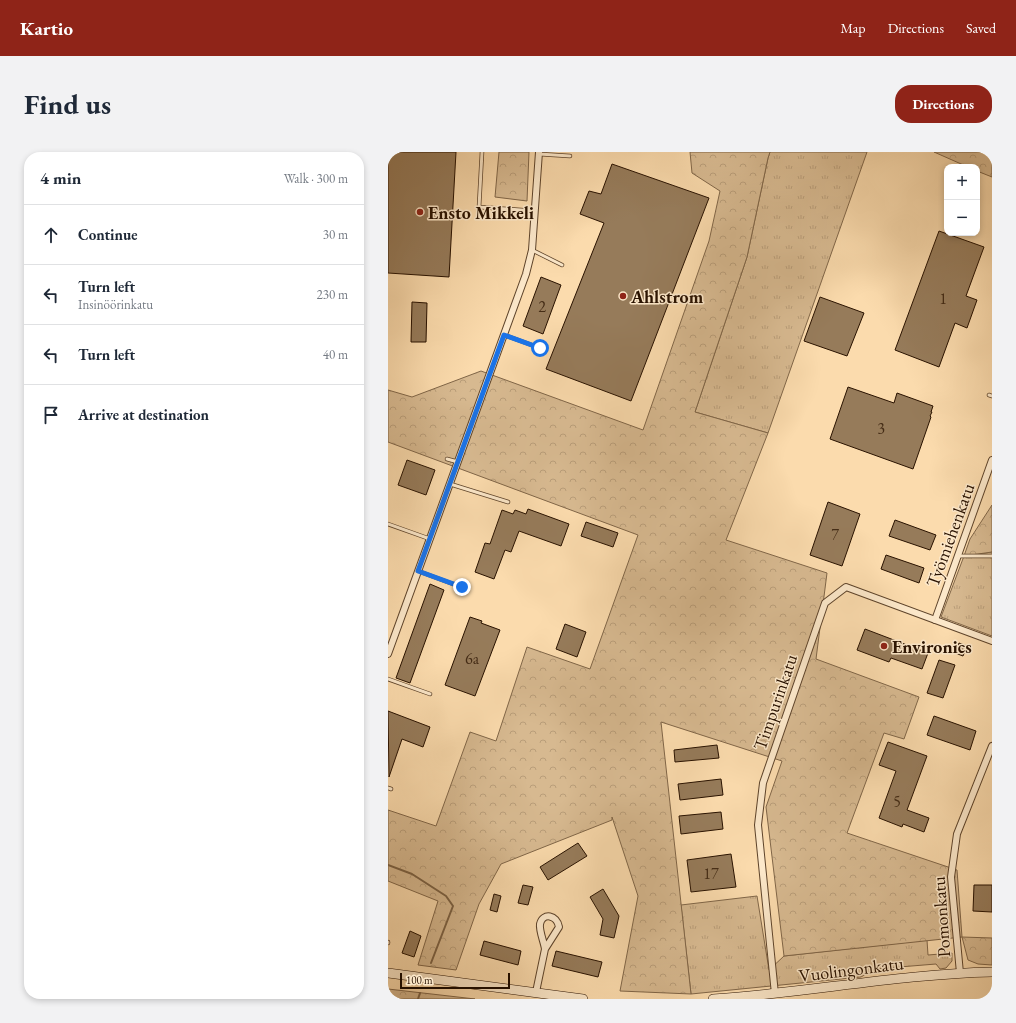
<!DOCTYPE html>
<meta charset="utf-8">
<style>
:root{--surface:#fff;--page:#f2f2f3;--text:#1f2937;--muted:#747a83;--line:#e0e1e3;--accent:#8f2418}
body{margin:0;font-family:"EB Garamond",serif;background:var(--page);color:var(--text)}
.controls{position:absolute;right:12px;top:12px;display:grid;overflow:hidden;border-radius:8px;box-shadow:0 2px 6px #0003}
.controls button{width:36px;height:36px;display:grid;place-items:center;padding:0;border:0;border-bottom:1px solid var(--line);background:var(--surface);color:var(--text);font:20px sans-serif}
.scale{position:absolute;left:12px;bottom:10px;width:110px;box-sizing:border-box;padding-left:4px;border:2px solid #291200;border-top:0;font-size:11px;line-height:14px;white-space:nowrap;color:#291200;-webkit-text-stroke:3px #fce8ca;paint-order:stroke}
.stop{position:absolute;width:12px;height:12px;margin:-9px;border:3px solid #1a73e8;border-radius:50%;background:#fff}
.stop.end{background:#1a73e8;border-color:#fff;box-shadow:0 1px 4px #0008}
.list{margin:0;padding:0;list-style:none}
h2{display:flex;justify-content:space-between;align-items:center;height:52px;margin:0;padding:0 16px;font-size:17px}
h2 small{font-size:13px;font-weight:400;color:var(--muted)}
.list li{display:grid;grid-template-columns:26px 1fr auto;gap:12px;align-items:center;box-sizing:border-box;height:60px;padding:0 16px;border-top:1px solid var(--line)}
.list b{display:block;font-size:15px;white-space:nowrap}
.list p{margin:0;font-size:13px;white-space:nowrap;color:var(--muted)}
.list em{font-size:13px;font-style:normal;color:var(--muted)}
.icon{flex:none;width:22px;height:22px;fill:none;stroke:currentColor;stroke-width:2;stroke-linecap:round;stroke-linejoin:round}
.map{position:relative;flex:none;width:604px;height:847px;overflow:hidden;border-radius:16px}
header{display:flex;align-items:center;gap:24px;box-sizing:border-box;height:56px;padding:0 20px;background:var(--accent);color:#fff}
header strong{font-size:19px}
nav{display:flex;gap:22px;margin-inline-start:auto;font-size:14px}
.intro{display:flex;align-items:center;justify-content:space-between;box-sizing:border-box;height:96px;padding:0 24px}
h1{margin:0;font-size:28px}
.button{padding:10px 18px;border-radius:16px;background:var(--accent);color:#fff;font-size:14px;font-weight:700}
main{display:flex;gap:24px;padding:0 24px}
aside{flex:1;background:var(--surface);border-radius:16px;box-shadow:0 2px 6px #0003}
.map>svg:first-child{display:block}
.grass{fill:url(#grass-tufts);stroke:#806648}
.forest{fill:url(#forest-crowns);stroke:#806648}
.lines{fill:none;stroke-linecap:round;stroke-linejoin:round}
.stream{stroke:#7c6244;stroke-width:2}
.building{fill:#967b5a;stroke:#291200}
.lane-casing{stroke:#5e442b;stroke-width:4.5}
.street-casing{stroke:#5e442b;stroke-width:8}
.secondary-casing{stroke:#291200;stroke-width:10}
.lane{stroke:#fce8ca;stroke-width:3}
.street{stroke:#fce8ca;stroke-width:6}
.secondary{stroke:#fce8ca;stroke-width:9}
.route{stroke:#1a73e8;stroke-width:5}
.poi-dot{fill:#8f2418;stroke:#fce8ca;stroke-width:1.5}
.labels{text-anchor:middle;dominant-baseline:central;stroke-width:3;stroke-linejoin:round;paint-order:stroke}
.number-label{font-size:16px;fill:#442c16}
.poi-label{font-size:18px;font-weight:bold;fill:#291200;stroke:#fce8ca;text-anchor:start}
.street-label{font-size:18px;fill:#291200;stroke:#fce8ca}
</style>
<header>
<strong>Kartio</strong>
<nav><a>Map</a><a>Directions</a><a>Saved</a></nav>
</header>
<div class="intro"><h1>Find us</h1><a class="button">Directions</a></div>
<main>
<aside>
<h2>4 min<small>Walk · 300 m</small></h2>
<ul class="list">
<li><svg class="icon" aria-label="ahead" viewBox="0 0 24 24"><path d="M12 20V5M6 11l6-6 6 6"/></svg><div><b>Continue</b></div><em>30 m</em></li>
<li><svg class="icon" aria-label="left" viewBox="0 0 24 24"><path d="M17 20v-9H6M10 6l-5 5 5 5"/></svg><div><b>Turn left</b><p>Insinöörinkatu</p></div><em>230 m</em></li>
<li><svg class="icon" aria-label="left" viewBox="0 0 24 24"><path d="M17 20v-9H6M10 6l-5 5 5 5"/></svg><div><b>Turn left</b></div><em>40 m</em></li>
<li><svg class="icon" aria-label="arrive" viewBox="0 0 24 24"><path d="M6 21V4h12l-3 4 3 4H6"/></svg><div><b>Arrive at destination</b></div></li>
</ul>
</aside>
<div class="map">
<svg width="604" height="847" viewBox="0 0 604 847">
<defs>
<pattern id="grass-tufts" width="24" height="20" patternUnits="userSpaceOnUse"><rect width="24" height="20" fill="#d7b990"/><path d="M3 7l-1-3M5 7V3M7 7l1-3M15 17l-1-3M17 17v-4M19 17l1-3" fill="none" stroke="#b99e7a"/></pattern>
<pattern id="forest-crowns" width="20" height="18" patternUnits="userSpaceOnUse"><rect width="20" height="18" fill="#d7b990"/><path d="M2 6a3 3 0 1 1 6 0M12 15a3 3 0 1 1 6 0" fill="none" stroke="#b99e7a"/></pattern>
</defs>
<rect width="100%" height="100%" fill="#fbdbad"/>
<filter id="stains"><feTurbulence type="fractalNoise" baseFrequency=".005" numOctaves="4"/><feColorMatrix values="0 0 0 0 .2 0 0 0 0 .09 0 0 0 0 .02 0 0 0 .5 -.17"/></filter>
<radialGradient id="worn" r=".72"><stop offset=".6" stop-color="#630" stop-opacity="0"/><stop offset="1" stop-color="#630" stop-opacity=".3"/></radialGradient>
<g class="grass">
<path d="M382 0H479L380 281 307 260 359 105 380 6Z"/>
<path d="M604 400V484L553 465 576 404Z"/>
<path d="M369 744 381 818 396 804 539 788 540 803 564 801V809L558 816 552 817 548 812 487 817 473 825 303 842 293 753Z"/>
</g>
<g class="forest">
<path d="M111 0H141L139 49 107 45Z"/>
<path d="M302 0H382L380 6 359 105 307 260 380 281 338 388 439 421 428 507 531 545 516 587 496 581 459 681 569 718 574 785 604 786V813L590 812 580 808 574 785 396 804 378 655 394 609 273 570 303 842 232 839 250 744 224 665V668L113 712 91 752 68 818 30 813 50 749 0 729V658L48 674 82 580 108 589 139 495 202 517 250 383 0 290V238L24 245 93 219 255 278 321 89 332 39 304 21Z"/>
<path d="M546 0H604V25L589 19V15H580Z"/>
<path d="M604 353V400L576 404 582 387Z"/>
<path d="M0 837 87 847H0Z"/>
</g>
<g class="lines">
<g class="stream">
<path d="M0 713 24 722 58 744 65 754 43 811"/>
<path d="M30 847 32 841"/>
</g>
</g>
<g class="building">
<path d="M0 0H68L61 125 0 121Z"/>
<path d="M224 12 321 46 243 249 158 217 216 71 192 62 201 39 213 42Z"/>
<path d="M551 79 596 95 578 144 589 148 579 176 567 171 551 215 507 198Z"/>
<path d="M153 125 173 133 155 182 135 174Z"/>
<path d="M432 145 476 161 459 204 416 189Z"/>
<path d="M24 150 39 151 38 190H23Z"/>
<path d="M460 235 506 251 509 241 545 254 543 260H544L542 264 543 265 525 317 442 287Z"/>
<path d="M19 308 47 318 38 343 10 333Z"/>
<path d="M440 350 472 362 454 414 422 403Z"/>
<path d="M140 357 181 372 173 394 131 379 123 400 117 398 106 427 87 420 97 391 102 392 114 358 125 362 127 358 138 362Z"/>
<path d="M507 368 548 383 542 398 501 384Z"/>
<path d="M198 370 230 381 225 395 193 384Z"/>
<path d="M498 403 536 416 531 431 493 417Z"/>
<path d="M42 432 56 438 22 531 8 526Z"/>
<path d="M82 465 94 469 93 471 112 478 87 544 57 533Z"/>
<path d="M177 472 198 480 189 505 168 497Z"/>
<path d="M477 477 540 501 534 517 503 506 501 510 469 498Z"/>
<path d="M571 491 579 494 575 504 567 501Z"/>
<path d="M551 508 567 513 555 546 539 541Z"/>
<path d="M0 559 42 575 35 595 14 587 1 625Z"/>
<path d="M546 564 588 579 582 598 539 583Z"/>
<path d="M500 590 539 604 519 658 541 666 536 680 515 672 514 675 491 666 508 619 491 613Z"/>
<path d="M329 593 331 606 287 610 286 598Z"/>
<path d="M333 627 335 643 292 648 290 632Z"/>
<path d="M333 660 335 677 293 682 291 664Z"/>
<path d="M190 691 199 704 160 728 152 715Z"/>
<path d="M343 702 348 735 303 740 299 708Z"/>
<path d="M135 733 145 735 140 753 130 751Z"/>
<path d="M586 733H604V760L585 759Z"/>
<path d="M215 737 231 764 226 786 212 783 215 767 202 745Z"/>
<path d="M106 742 113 744 109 760 102 758Z"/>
<path d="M22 779 33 784 26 805 14 801Z"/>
<path d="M96 789 133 799 130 813 92 803Z"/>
<path d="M168 799 214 810 210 825 164 814Z"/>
</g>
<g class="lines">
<defs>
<g id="lane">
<path d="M94 0 91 55 146 59"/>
<path d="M151 2 182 4"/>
<path d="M144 98 174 113"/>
<path d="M116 183 152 196"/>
<path d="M601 243 604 244"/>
<path d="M59 307 70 310"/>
<path d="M62 332 120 350"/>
<path d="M0 372 42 387"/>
<path d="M570 404H604"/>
<path d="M30 419 73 435"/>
<path d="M0 527 42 542"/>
<path d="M0 636 3 637"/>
<path d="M0 791V790"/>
</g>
<g id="street">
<path d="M547 468 604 308"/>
<path d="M0 502 138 122 144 98 151 0"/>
<path d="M572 821 563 725 569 682 604 594"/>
<path d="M148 840 157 797 171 775C169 763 155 760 152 772 151 779 156 790 157 797"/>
<path d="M387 842 370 673 375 631 437 451 458 435 604 489"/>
</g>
<g id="secondary">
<path d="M0 821 195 847"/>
<path d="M325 847C418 841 511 822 604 820"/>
</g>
</defs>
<use href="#lane" class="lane-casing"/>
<use href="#street" class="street-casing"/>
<use href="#secondary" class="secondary-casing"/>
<use href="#lane" class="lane"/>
<use href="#street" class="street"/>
<use href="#secondary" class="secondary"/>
</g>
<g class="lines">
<path class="route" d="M74 435 30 419 116 183 152 196"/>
</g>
<g class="poi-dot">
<circle cx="32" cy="60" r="4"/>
<circle cx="235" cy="144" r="4"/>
<circle cx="496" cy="494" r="4"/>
</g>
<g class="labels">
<g class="number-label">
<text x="555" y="146">1</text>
<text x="154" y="154">2</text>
<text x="493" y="276">3</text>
<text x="447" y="382">7</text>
<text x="84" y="506">6a</text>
<text x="509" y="649">5</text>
<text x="323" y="721">17</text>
</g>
<g class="poi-label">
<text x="40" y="60">Ensto Mikkeli</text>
<text x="243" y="144">Ahlstrom</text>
<text x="504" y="494">Environics</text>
</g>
<g class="street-label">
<text transform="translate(562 383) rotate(-70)">Työmiehenkatu</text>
<text transform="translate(387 550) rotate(-71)">Timpurinkatu</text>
<text transform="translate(553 765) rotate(-94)">Pomonkatu</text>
<text transform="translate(463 817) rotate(-7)">Vuolingonkatu</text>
</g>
</g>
<rect width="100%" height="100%" filter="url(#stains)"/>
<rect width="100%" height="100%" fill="url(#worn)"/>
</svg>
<div class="controls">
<button>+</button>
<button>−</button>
</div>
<div class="scale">100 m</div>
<div class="stop" style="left:152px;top:196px"></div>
<div class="stop end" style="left:74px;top:435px"></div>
</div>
</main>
